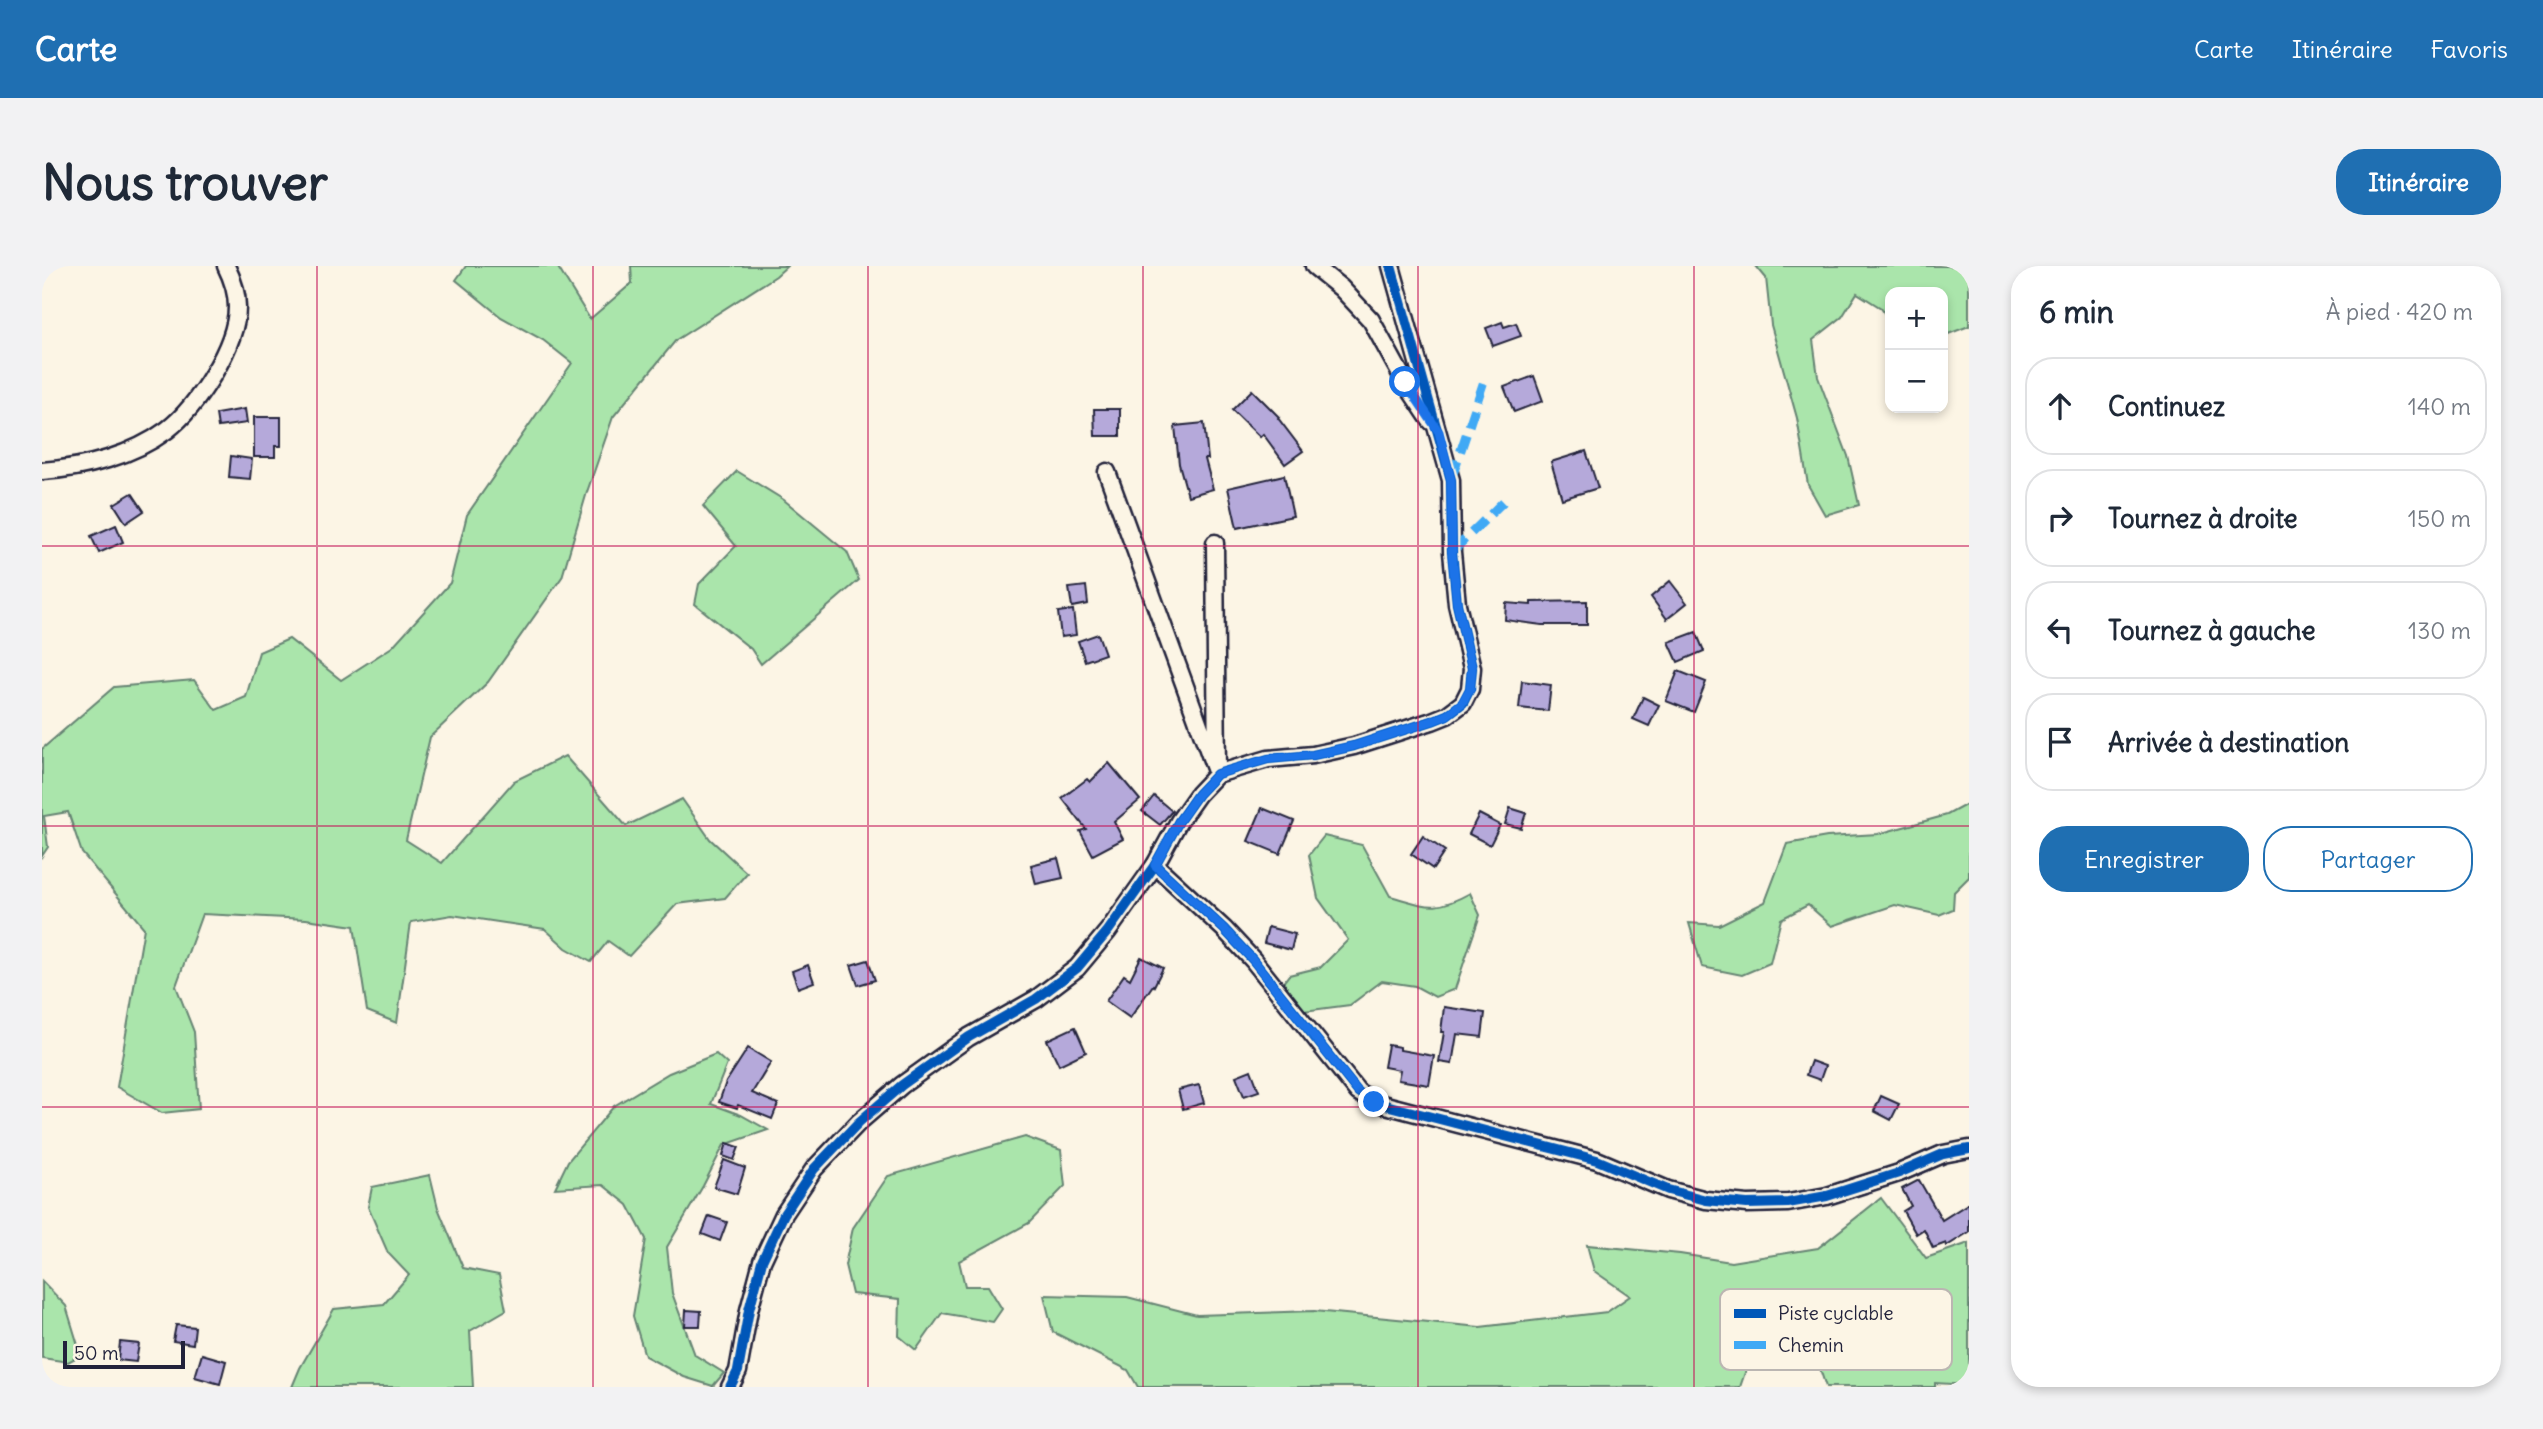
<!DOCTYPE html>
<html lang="fr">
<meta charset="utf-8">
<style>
:root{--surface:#fff;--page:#f2f2f3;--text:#1f2937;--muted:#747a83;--line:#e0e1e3;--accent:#1f6fb2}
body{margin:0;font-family:Delius,sans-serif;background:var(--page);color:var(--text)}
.controls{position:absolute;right:21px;top:21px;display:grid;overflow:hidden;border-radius:14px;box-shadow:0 4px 10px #0003}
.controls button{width:63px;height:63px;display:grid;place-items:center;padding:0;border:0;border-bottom:2px solid var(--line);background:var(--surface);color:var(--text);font:35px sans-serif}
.scale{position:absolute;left:21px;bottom:18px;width:122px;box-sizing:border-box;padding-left:7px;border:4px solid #22223b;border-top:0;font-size:19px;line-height:24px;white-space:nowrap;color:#22223b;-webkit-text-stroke:5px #fcf5e5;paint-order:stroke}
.stop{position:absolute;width:21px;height:21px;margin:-16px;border:5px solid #1a73e8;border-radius:50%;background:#fff}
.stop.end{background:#1a73e8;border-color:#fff;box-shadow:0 2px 7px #0008}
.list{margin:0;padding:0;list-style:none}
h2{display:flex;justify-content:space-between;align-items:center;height:91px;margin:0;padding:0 28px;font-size:30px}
h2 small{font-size:23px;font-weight:400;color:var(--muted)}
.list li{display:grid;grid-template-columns:46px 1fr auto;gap:21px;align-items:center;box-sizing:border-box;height:98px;margin:0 14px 14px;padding:0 14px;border:2px solid var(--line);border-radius:28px}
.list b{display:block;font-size:26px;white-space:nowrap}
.list em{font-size:23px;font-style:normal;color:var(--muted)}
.actions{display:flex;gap:14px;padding:21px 28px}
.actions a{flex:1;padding:16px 0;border:2px solid var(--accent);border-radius:28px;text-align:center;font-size:24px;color:var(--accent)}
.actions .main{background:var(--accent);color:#fff}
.icon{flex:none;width:38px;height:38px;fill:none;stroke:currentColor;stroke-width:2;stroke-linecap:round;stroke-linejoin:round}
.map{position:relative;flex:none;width:1927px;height:1121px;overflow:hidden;border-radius:28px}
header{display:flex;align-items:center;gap:42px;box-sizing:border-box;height:98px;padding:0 35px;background:var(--accent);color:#fff}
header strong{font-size:33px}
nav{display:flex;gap:38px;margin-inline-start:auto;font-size:24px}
.intro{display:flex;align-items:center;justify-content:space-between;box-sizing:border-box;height:168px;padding:0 42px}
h1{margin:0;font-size:49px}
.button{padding:18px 32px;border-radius:28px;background:var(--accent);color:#fff;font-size:24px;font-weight:700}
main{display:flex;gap:42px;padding:0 42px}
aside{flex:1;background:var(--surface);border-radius:28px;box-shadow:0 4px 10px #0003}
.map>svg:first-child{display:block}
.green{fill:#aae5ab;stroke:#668473;stroke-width:2}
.building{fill:#b5a9da;stroke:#22223b;stroke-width:2}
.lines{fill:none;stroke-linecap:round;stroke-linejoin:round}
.minor-casing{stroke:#22223b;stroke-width:21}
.minor{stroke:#fcf5e5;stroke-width:16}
.quiet{stroke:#3fa9f5;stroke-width:9;stroke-dasharray:18 9;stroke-linecap:butt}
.cycleway-casing{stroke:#fcf5e5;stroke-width:15}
.cycleway{stroke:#0057b8;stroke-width:10}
.route{stroke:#1a73e8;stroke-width:9}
.grid{fill:none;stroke:#c2185b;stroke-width:2;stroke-opacity:0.55}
.key{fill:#fcf5e5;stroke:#bbb6b2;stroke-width:2}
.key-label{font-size:19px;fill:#22223b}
</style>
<header>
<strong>Carte</strong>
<nav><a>Carte</a><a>Itinéraire</a><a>Favoris</a></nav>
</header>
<div class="intro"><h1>Nous trouver</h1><a class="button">Itinéraire</a></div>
<main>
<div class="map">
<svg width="1927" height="1121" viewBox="0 0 1927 1121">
<rect width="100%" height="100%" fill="#fcf5e5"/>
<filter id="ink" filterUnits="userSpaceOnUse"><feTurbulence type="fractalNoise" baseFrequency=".0143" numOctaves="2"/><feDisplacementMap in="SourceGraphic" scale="14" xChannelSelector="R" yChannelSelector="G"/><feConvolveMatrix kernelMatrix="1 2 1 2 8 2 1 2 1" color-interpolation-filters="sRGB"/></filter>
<g filter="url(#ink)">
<g class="green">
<path d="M424 0H515L548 53 590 17 589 0H745L734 10 634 74 571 151 545 226 520 311 446 416 388 471 364 574 400 597 472 515 523 490 584 560 640 533 668 573 705 607 683 632 635 638 587 690 566 675 549 696 524 682 503 663 410 649 369 656 355 757 325 745 312 660 264 653 160 648 134 720 152 766 157 843 120 847 75 821 102 662 40 587 26 546 2 550 6 581 0 590V483L72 421 152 414 174 444 204 431 217 386 247 373 299 414 350 381 408 317 425 249 530 97 501 74 459 51 414 14Z"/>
<path d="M1714 0H1927V60L1901 70V26H1848V56L1839 42 1815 27 1800 51 1771 74 1776 111 1806 190 1817 239 1783 249 1766 219 1755 152 1729 59 1724 12Z"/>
<path d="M695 205 742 234 805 286 817 314 719 398 709 383 653 338 657 318 694 280 661 240Z"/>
<path d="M1927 537V611L1912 626 1911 643 1897 649 1853 639 1790 660 1766 639 1739 653 1728 697 1700 709 1660 701 1647 657 1677 659 1723 636 1745 578 1785 571 1836 568 1905 549Z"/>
<path d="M1282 570 1320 579 1348 630C1386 640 1392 647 1428 627L1438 649 1413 723 1393 731 1373 720 1340 715 1308 739 1262 745 1237 722 1247 709 1279 701 1306 674 1276 632 1267 589Z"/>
<path d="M674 788 685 798 669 838 699 849 726 864 682 879 661 920 625 981 630 1027 653 1089 682 1107 671 1120 642 1111 603 1090 591 1050 604 973 586 939 561 919 513 922 526 895 572 840 627 807Z"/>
<path d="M983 871 1019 884 1023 920 987 957 917 995 923 1020H946L960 1043 951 1056 900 1047 874 1084 857 1070 858 1033 810 1028 803 999 811 962 846 910Z"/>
<path d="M388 909 396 942 421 1002 457 1009 464 1044 428 1065 431 1121H250L258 1102 292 1043 342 1038 367 1009 346 987 326 941 330 921Z"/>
<path d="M1839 932 1884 992 1927 977V1119L1893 1117V1121H1784L1762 1055 1716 1069 1698 1121H1096L1086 1104 1011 1066 1002 1029 1085 1031 1155 1049 1272 1045 1438 1061 1565 1046 1588 1030 1552 1005 1545 979 1638 988 1689 996 1776 982Z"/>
<path d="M0 1015 24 1040 39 1089 26 1096 0 1092Z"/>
</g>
<g class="building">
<path d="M1460 56 1462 61 1474 57 1479 70 1451 80 1444 62Z"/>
<path d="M1492 110 1501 135 1472 146 1462 121Z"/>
<path d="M1210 124 1237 151 1236 152 1261 185 1243 198 1221 168 1218 171 1190 144Z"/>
<path d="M203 143 205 157 176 161 174 148Z"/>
<path d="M1052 143H1078V170H1053Z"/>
<path d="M212 151H239V180H233V191H212Z"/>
<path d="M1162 157 1166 193H1163L1171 223 1146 230 1137 198 1133 160Z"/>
<path d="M1544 185 1556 222 1520 233 1509 196Z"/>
<path d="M189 190 210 193 208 213 187 211Z"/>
<path d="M1242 209 1251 250 1195 262 1186 222Z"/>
<path d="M90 227 102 245 84 257 72 238Z"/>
<path d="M74 259 81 276 57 287 49 270Z"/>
<path d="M1628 315 1645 337 1625 353 1609 331Z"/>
<path d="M1044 320 1046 338 1030 341 1027 322Z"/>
<path d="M1545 335V359H1500L1463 354 1464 337 1489 339V336Z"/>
<path d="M1031 344 1034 369 1019 371 1016 346Z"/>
<path d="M1654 366 1662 385 1636 396 1627 376Z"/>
<path d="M1056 368 1063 388 1043 395 1036 375Z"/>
<path d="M1636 405 1664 416 1652 446 1624 435Z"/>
<path d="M1480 415 1509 419 1506 445 1477 442Z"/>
<path d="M1601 431 1617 439 1607 460 1591 453Z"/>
<path d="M1067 497 1098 534 1072 556 1081 573 1051 589 1038 565 1044 563 1020 532 1045 513 1048 516Z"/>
<path d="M1112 530 1130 545 1118 559 1100 545Z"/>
<path d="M1220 542 1252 555 1238 588 1206 575Z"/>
<path d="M1468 542 1484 547 1479 562 1463 558Z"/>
<path d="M1437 548 1458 559 1448 579 1427 568Z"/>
<path d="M1381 570 1403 585 1391 603 1369 588Z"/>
<path d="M1016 592 1021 612 994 618 989 599Z"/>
<path d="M1226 661 1253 668 1249 684 1222 677Z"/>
<path d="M1099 691 1121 702 1112 720 1111 719 1088 752 1064 735 1082 709 1088 713Z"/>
<path d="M826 694 833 714 816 719 809 699Z"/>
<path d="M766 699 772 716 756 722 750 705Z"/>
<path d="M1402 741 1443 747 1440 771 1415 768 1410 798 1397 796 1402 766H1399Z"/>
<path d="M1033 761 1044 786 1017 799 1005 774Z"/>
<path d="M1346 779 1358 781V784L1392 790 1387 819 1356 814 1358 804 1342 801Z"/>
<path d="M706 782 729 796 710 827 736 838 730 853 696 839 695 842 677 836 684 816Z"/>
<path d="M1769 795 1783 800 1778 814 1764 809Z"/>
<path d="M1209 804 1217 825 1202 830 1194 810Z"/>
<path d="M1157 819 1162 837 1141 843 1136 824Z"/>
<path d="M1839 830 1857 838 1849 854 1832 845Z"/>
<path d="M685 877 697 881 692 894 681 890Z"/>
<path d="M682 894 703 902 695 928 672 921Z"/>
<path d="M1877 914 1900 954 1927 937V966L1905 980 1904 977 1891 982 1882 963 1874 968 1861 945 1869 940 1860 923Z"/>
<path d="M667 950 685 956 678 975 660 968Z"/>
<path d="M644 1044 659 1045 658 1060H643Z"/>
<path d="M134 1059 153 1061 151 1078 131 1075Z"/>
<path d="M78 1076 97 1078 94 1096 76 1094Z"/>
<path d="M160 1088 184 1095 178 1118 153 1111Z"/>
</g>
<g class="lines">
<defs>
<g id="minor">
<path d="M1272 0 1299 22 1329 54 1363 116 1389 155"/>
<path d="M0 205C43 202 90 190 125 164 155 141 195 79 195 41 195 28 190 12 184 0"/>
<path d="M1065 206 1175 508 1173 277"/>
<path d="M1113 599 1182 663 1211 694 1316 826 1332 836 1555 894 1626 924 1664 934 1705 938 1746 937 1785 930 1857 907 1901 888 1927 883"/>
<path d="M688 1121 696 1105 707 1044 720 995 742 948 772 903 817 856 860 819 927 771 994 733 1035 702 1066 665 1113 599 1137 555 1156 528 1175 508 1226 493 1271 489 1312 480 1390 455 1405 449 1421 437 1428 423 1430 402 1415 338 1410 286 1409 214 1349 0"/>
</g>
</defs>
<use href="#minor" class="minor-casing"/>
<use href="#minor" class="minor"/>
<g class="quiet">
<path d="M1410 211 1444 109"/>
<path d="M1410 286 1467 230"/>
</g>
<defs>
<g id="cycleway">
<path d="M1113 599 1182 663 1211 694 1316 826 1332 836 1555 894 1626 924 1664 934 1705 938 1746 937 1785 930 1857 907 1901 888 1927 883"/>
<path d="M688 1121 696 1105 707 1044 720 995 742 948 772 903 817 856 860 819 927 771 994 733 1035 702 1066 665 1113 599 1137 555 1156 528 1175 508 1226 493 1271 489 1312 480 1390 455 1405 449 1421 437 1428 423 1430 402 1415 338 1410 286 1409 214 1349 0"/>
</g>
</defs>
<use href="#cycleway" class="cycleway-casing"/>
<use href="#cycleway" class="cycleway"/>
</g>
</g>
<g class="lines" filter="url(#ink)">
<path class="route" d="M1332 836 1316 826 1211 694 1182 663 1113 599 1137 555 1156 528 1175 508 1226 493 1271 489 1312 480 1390 455 1405 449 1420 437 1428 423 1430 402 1415 338 1410 286 1409 214 1397 166 1363 116"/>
</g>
<path class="grid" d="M275 0V1121M551 0V1121M826 0V1121M1101 0V1121M1376 0V1121M1652 0V1121M0 280H1927M0 560H1927M0 841H1927"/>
<rect x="1678" y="1023" width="232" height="81" rx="10" class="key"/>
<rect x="1692" y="1043" width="32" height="9" fill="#0057b8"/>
<rect x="1692" y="1075" width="32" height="8" fill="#3fa9f5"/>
<g class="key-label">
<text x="1736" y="1054">Piste cyclable</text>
<text x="1736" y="1086">Chemin</text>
</g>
</svg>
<div class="controls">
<button>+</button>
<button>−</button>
</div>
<div class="scale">50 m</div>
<div class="stop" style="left:1363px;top:116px"></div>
<div class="stop end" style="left:1332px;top:836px"></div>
</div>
<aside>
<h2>6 min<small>À pied · 420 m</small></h2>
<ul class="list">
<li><svg class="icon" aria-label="ahead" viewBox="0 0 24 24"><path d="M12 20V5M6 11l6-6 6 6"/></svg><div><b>Continuez</b></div><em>140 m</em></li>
<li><svg class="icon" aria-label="right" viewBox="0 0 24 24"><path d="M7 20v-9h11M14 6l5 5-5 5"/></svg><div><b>Tournez à droite</b></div><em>150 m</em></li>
<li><svg class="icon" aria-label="left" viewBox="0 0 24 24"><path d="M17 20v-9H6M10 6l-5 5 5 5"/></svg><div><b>Tournez à gauche</b></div><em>130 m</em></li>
<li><svg class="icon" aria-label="arrive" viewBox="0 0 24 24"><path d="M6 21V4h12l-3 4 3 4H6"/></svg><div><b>Arrivée à destination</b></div></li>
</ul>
<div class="actions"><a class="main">Enregistrer</a><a>Partager</a></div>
</aside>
</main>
